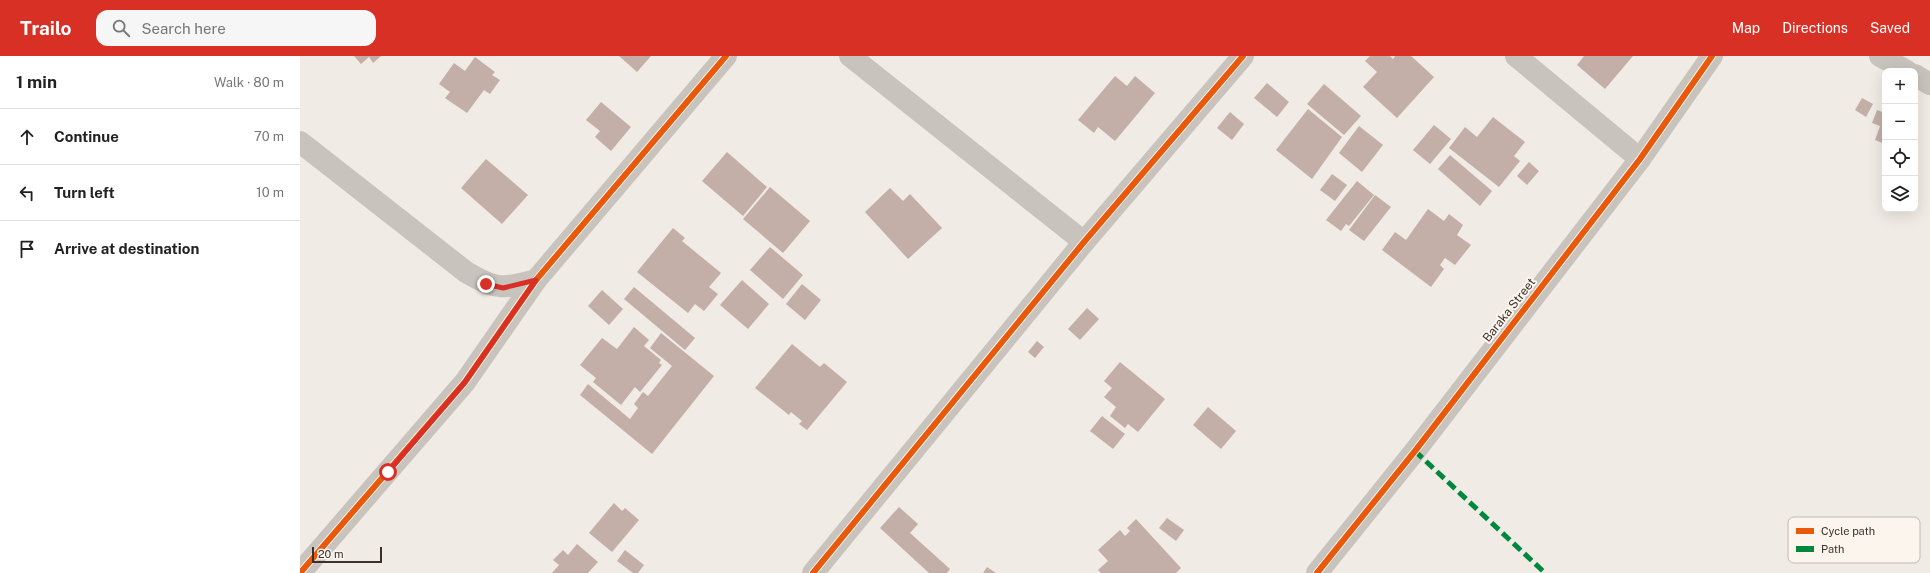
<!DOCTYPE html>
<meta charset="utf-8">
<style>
:root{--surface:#fff;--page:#f6f6f6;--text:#222;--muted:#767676;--line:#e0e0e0;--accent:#d93025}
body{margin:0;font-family:"Public Sans",sans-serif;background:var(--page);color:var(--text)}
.controls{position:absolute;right:12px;top:12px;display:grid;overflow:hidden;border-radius:8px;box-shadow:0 4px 16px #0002}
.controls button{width:36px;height:36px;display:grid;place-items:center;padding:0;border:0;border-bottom:1px solid var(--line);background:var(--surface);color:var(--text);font:20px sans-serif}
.scale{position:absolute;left:12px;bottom:10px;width:70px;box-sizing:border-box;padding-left:4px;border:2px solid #3b302b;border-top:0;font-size:11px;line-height:14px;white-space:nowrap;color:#3b302b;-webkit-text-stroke:3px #fbf5ee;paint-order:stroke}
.stop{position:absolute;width:12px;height:12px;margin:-9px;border:3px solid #d93025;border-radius:50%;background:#fff}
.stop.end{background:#d93025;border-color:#fff;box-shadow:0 1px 4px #0008}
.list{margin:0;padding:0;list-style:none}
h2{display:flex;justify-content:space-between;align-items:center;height:52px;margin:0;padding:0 16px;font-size:17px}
h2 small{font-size:13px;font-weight:400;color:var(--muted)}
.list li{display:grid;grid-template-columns:26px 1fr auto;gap:12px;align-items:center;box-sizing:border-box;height:56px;padding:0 16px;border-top:1px solid var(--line)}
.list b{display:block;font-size:15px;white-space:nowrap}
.list em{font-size:13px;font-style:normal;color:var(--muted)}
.icon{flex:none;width:22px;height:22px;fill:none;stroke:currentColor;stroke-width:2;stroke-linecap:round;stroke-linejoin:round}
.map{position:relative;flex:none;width:1630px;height:517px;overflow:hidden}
header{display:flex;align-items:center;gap:24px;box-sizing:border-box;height:56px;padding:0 20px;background:var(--accent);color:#fff}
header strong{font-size:19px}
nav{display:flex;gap:22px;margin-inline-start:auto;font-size:14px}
.search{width:280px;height:36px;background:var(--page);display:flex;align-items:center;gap:10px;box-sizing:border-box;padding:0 14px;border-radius:12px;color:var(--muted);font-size:15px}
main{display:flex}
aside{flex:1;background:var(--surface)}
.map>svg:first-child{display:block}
.building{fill:#c3afa7}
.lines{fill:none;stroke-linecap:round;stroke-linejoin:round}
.street{stroke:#c9c3be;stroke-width:22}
.quiet{stroke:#00873e;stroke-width:5;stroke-dasharray:10 5;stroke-linecap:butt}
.cycleway-casing{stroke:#fbf5ee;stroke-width:8}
.cycleway{stroke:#e8590c;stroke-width:6}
.route{stroke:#d93025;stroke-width:5}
.labels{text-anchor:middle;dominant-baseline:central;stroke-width:4;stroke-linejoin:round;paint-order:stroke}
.street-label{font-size:12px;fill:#3b302b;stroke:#fbf5ee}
.key{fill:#fbf5ee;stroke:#c1bab4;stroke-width:1}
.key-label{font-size:11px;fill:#3b302b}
</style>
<header>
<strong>Trailo</strong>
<div class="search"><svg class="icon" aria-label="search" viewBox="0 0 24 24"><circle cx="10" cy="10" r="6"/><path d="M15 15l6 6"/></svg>Search here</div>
<nav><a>Map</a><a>Directions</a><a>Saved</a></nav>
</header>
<main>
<aside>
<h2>1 min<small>Walk · 80 m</small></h2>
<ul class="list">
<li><svg class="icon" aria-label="ahead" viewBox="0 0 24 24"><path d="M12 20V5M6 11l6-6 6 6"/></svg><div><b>Continue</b></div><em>70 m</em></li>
<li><svg class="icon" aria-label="left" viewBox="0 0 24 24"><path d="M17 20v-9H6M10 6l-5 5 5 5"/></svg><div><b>Turn left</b></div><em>10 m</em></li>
<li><svg class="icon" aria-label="arrive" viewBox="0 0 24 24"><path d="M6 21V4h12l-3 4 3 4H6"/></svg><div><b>Arrive at destination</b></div></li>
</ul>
</aside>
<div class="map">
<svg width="1630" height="517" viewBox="0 0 1630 517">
<rect width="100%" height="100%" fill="#f0ebe5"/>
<g class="building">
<path d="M54 0H81L73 7 69 1 61 8Z"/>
<path d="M319 0H351L337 16Z"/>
<path d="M1070 0H1090L1093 3 1095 0H1111L1134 21 1097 62 1063 31 1077 16 1065 5Z"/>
<path d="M1284 0H1333L1305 33 1277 9Z"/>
<path d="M175 1 195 16 192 19 200 24 190 38 184 34 167 57 145 42 150 36 139 28 154 7 165 15Z"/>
<path d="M815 20 827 30 835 20 855 37 815 85 798 71 794 77 778 64Z"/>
<path d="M967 27 989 46 977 61 954 42Z"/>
<path d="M1024 28 1061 60 1044 79 1007 48Z"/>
<path d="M1562 42 1573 48 1566 61 1555 54Z"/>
<path d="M301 46 331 71 311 95 295 81 300 75 286 64Z"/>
<path d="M1008 53 1042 81 1012 123 976 94Z"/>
<path d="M1577 54 1585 57V88L1575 84 1580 70 1572 67Z"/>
<path d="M930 56 944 68 932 84 917 72Z"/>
<path d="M1193 61 1225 86 1214 100 1220 105 1199 131 1149 92 1165 71 1177 81Z"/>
<path d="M1134 69 1151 83 1130 108 1113 94Z"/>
<path d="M1059 70 1083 89 1062 116 1039 97Z"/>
<path d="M427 96 467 131 443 160 402 125Z"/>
<path d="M1150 99 1192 135 1180 150 1138 113Z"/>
<path d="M186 103 228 139 202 168 161 132Z"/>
<path d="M1229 106 1239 115 1227 129 1217 120Z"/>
<path d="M1032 118 1047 129 1035 145 1020 134Z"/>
<path d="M1057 125 1074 139 1049 170 1046 168 1041 175 1026 164Z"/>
<path d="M470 131 510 165 483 197 443 163Z"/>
<path d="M590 132 603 145 610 138 642 172 608 203 565 156Z"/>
<path d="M1075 139 1091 151 1064 185 1049 174Z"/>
<path d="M1128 153 1144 165 1149 158 1163 169 1157 179 1171 189 1155 209 1145 202 1140 209 1144 213 1131 231 1082 194 1095 176 1106 184Z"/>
<path d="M373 172 385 182 382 185 421 217 409 231 418 238 404 255 395 248 388 257 337 216Z"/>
<path d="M470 191 503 219 483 243 450 214Z"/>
<path d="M442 224 469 248 448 273 420 249Z"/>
<path d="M502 228 521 244 505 264 486 248Z"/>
<path d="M334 231 395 282 385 294 324 243Z"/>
<path d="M302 234 323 253 309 269 288 250Z"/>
<path d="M787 252 799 263 780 284 768 273Z"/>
<path d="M334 271 349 284 344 290 361 304 359 307 362 309 340 336 335 331 321 349 293 326 296 322 280 309 302 282 317 293Z"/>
<path d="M361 277 414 320 352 398 280 339 288 328 330 363 338 352 334 348 343 336 348 340 372 310 350 292Z"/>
<path d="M737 285 744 291 735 302 728 296Z"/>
<path d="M492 288 520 311 524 307 547 326 507 374 499 368 502 365 491 356 489 359 455 332Z"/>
<path d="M820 306 865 343 838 376 828 368 825 372 810 360 816 351 804 341 812 332 804 325Z"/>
<path d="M908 351 936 375 921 393 893 369Z"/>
<path d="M802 360 825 378 813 393 790 375Z"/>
<path d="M314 447 322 455 325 452 339 464 312 496 289 477Z"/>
<path d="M599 451 618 468 610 477 650 513 647 517H629L580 472Z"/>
<path d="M867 462 884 474 876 485 859 472Z"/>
<path d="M836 463 881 512 876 517H801L798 514 808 505 798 494 820 474 825 480 830 475 827 472Z"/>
<path d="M277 488 298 506 288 517H252L259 509 253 504 263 494 268 499Z"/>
<path d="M325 494 344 509 338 517H333L317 505Z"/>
<path d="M687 511 696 517H683Z"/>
</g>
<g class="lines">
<g class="street">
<path d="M550 0 784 186"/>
<path d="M1216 0 1340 103"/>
<path d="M1580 0 1607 15"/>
<path d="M1615 19 1630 28"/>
<path d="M0 86 166 216C196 234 203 233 236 224"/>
<path d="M0 517 165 326 236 224 426 0"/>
<path d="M513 517 784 186 943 0"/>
<path d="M1017 517 1115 395 1340 103 1412 0"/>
</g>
<path class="quiet" d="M1115 395 1245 517"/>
<defs>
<g id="cycleway">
<path d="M0 517 165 326 236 224 426 0"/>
<path d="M513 517 784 186 943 0"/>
<path d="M1017 517 1115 395 1340 103 1412 0"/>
</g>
</defs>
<use href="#cycleway" class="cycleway-casing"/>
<use href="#cycleway" class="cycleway"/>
</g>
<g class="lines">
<path class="route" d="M88 416 165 326 236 224 203 232 186 228"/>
</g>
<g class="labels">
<g class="street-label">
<text transform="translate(1209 254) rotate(-52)">Baraka Street</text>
</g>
</g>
<rect x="1488" y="461" width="132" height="46" rx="6" class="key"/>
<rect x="1496" y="472" width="18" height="6" fill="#e8590c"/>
<rect x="1496" y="490" width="18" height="6" fill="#00873e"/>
<g class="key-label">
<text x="1521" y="479">Cycle path</text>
<text x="1521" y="497">Path</text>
</g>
</svg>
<div class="controls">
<button>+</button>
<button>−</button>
<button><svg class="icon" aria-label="locate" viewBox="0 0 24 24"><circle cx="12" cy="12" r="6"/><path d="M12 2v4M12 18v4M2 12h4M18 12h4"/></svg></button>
<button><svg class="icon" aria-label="layers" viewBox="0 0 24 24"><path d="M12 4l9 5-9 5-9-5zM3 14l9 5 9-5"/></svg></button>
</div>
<div class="scale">20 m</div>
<div class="stop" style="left:88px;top:416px"></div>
<div class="stop end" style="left:186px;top:228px"></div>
</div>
</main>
